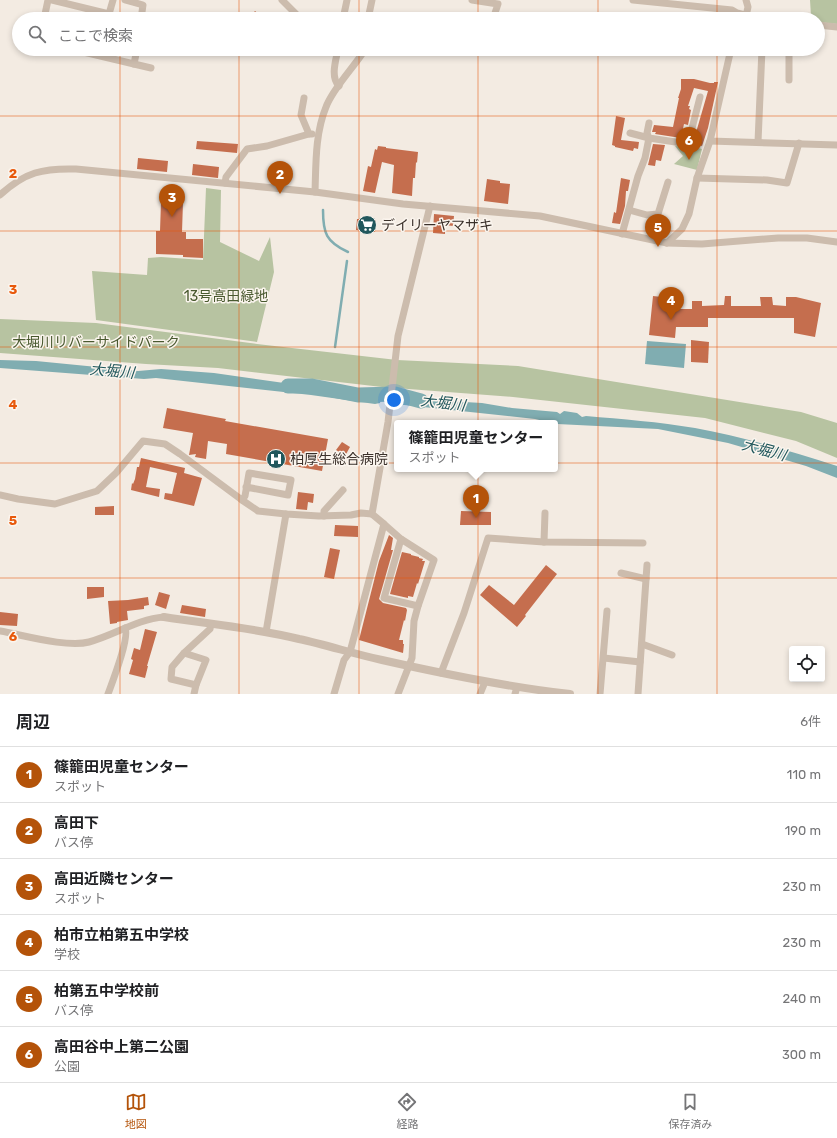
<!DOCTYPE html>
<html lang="ja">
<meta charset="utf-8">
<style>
:root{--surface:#fff;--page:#f6f6f6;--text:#202124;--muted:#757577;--line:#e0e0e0;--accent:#b45309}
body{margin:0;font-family:Rubik,"Noto Sans JP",sans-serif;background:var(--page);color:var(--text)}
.controls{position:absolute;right:12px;bottom:12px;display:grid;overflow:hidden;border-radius:4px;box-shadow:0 2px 6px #0003}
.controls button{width:36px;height:36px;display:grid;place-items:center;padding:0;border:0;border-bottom:1px solid var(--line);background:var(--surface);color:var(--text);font:20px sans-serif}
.you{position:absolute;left:394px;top:400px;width:14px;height:14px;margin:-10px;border:3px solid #fff;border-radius:50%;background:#1a73e8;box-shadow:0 0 0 6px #1a73e833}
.badge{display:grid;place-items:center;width:26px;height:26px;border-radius:50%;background:var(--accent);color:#fff;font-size:13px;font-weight:700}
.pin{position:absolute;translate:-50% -33px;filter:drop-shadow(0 1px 2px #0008)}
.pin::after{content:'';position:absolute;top:21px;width:14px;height:12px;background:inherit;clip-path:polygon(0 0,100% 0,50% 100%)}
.popup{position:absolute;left:394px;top:420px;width:164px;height:52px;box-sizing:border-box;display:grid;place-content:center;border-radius:4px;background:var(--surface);filter:drop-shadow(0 1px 3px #0005);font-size:13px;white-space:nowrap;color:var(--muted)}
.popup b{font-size:15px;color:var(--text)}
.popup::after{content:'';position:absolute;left:50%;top:100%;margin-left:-8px;border:8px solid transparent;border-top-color:var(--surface)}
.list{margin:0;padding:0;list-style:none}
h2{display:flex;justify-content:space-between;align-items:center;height:52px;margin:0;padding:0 16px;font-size:17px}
h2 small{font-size:13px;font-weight:400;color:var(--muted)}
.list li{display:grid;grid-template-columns:26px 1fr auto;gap:12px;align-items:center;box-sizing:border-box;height:56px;padding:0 16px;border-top:1px solid var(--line)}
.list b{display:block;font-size:15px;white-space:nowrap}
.list p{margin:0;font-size:13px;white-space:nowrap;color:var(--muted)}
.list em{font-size:13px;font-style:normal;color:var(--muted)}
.icon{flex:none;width:22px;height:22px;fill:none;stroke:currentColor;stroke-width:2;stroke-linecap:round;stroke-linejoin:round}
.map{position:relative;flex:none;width:837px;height:694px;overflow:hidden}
.search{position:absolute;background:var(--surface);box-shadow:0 2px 6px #0003;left:12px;right:12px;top:12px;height:44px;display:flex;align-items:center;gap:10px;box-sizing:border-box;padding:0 14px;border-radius:22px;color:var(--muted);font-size:15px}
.sheet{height:388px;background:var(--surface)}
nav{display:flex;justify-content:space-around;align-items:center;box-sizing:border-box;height:56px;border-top:1px solid var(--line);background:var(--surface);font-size:11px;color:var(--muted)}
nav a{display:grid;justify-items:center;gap:2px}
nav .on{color:var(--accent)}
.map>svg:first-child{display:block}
.green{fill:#b7c3a1}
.water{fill:#80adb1}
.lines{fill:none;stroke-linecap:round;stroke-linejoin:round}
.stream{stroke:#80adb1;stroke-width:2.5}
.river{stroke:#80adb1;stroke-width:15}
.building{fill:#c56e4e}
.minor{stroke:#ccbcad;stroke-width:7}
.tertiary{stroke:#ccbcad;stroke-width:8}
.grid{fill:none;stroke:#e8590c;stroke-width:1;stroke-opacity:0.55}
.labels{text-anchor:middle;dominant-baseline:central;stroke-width:3;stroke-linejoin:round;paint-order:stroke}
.poi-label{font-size:14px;fill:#3b312b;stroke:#fbf5ee;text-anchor:start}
.park-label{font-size:14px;fill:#49592f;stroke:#fbf5ee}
.water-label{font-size:15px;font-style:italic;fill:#21575c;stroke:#fbf5ee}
.grid-label{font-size:13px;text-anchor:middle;font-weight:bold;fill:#e8590c;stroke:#fbf5ee;stroke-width:3;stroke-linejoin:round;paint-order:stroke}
</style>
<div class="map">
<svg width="837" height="694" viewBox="0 0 837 694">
<rect width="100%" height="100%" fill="#f3ebe2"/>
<g class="green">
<path d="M810 0H837V24L818 22V19H814L813 17 811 16Z"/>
<path d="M675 146 684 147 688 151 694 147 702 149 697 170 674 164 683 156Z"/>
<path d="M206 188 221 190 220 242 259 261 270 237 274 272 257 342 96 320 92 271 147 275 148 258 161 257 203 260Z"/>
<path d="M0 319 96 323 257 344 397 360 518 366 801 412 837 423V458L796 441 705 418 513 397 382 387 218 368 146 364 0 353Z"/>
</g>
<g class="water">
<path d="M647 341 686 344 684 368 645 364Z"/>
<path d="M0 360 36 361 138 371 161 369 214 373 348 392 382 395 380 403 375 404 311 395 156 378 144 379 0 368Z"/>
<path d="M394 394 412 399 482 403 512 408 557 412 560 414 564 411 577 413 582 417 586 416C622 419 659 422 695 428 744 437 790 451 837 466V478L806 466 728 443 658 429 557 424 535 419 395 404Z"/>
</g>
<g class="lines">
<g class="stream">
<path d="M323 210C323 233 326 242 348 252"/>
<path d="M335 347 347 261"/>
</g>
<path class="river" d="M288 386H312L358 395 395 394 421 401"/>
</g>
<g class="building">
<path d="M255 11 265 19H248Z"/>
<path d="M681 79H694L710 83H714V82H718L708 128 702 146 693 143 708 91 694 88 688 106H690L689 109 691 110 688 125 684 124 681 138 655 134 656 132H652L654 125 673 127 679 98H678L681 89Z"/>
<path d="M616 116 625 118 621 140 639 142 638 149 634 148 633 151 615 147V146L612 145Z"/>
<path d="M197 141 238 144 237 153 196 149Z"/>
<path d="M653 144 665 145 661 161 656 160 655 166 648 165Z"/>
<path d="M378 146 386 147V148L418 152 417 163 416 162 415 178H413L412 196 392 193 394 165 382 162 375 193 363 191 368 166 371 167 375 149 377 150Z"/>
<path d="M138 158 168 161 167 172 137 169Z"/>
<path d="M193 164 219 167 218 178 192 175Z"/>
<path d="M621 178 630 180 628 191H626L625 206 620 224 612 223 614 212 616 213Z"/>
<path d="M487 179 500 181V183L510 184 508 204 484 201Z"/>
<path d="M161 202H183L182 232H186V239H203V258L183 257V255L156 254V231H160Z"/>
<path d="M434 214 454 216 453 226 445 225V234L433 233Z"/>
<path d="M357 219 376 220 375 232 356 230Z"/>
<path d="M653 296 679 299 678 309H692V301H702V306L724 305 725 296H731V306H761L760 297H772L773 305 786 306V297H796L821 303 815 337 794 333V318H708V327H676L675 338 649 335Z"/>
<path d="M691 340 709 342 708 363 691 362Z"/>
<path d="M167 408 226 419 225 421 328 439 322 471 226 454 227 444 208 441 206 459 195 457 196 454 189 455 193 433 163 428Z"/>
<path d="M342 442 350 447 345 456 336 450Z"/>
<path d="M141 458 185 468 184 473 202 478 194 506 164 499 165 493 172 494 177 473 150 467 146 487 160 489 159 497 131 490 132 483 133 484 135 479 137 467H139Z"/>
<path d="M298 492 314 494 313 503 308 502 307 510 296 509Z"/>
<path d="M114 506V515H95V507Z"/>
<path d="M461 511 491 512V525H460Z"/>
<path d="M335 525 358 526V537L334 536Z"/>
<path d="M389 535 393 538 391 550H393L379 599 383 603 406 608 407 610 405 621 404 620 399 640H403V644H404L403 653 359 640 379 561Z"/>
<path d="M330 548 340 550 334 579 324 577Z"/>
<path d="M402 552 411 554V555L419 557V558L423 559 422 561H425L418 584 417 583 413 597 408 596V598L390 594Z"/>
<path d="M546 565 557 574 525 615 526 616 517 627 480 595 489 585 514 605Z"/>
<path d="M87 587H104V597L87 599Z"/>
<path d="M159 592 170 595 166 609 155 605Z"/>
<path d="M148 597 149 605 144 606V609L127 611 128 620 117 622V623L110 624 108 601 128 600Z"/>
<path d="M182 605 206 609 205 617 180 613Z"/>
<path d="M0 612 18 614 17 626 0 625Z"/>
<path d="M145 629 157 632 147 666H148L145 678 129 674 133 660 131 659 134 648 140 650Z"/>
</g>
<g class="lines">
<g class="minor">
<path d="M52 0 109 14 113 0"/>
<path d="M125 0 143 5 141 19"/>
<path d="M282 0 300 18 307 19"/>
<path d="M472 0 498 4 493 19"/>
<path d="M633 0 732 10 737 13 761 19"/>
<path d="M746 0 748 7 746 16"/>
<path d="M44 19 48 0"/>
<path d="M343 19 347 0"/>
<path d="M368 19 372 0"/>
<path d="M818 25 837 27"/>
<path d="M71 49 134 64 137 49"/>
<path d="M338 49C336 60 330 77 339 86"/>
<path d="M731 49 710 141 837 145"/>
<path d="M134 64 151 68"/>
<path d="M789 80V49"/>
<path d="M304 98 301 115 309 134H312"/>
<path d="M649 123 647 133 649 138 682 143 689 140 700 97"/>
<path d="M758 142 762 49"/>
<path d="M697 178 767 180 787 183 799 143"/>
<path d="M225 183 226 177 247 149 267 146 309 134"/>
<path d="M315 192C316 164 315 134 326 107 332 90 352 69 362 54L363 49"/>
<path d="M0 195C25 172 43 168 76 169L315 192 403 204 540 216 667 243 702 244 778 238H807L837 242"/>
<path d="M629 210 647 215 658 214 668 182"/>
<path d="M622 234 638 176 645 158 649 138 630 133"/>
<path d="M667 243 682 229 689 214 697 178 710 141"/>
<path d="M0 495 18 499 55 504 97 491 116 473 143 441 165 444 180 454 242 500 258 511 286 514 319 516 351 515 361 513 372 514"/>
<path d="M242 500 245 496 249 473 291 480 288 495 246 487"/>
<path d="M324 516V511L343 490"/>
<path d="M384 524 401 539 434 560 418 606 414 621 412 658 398 694"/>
<path d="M401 539 384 598 418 606"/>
<path d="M544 542 545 513"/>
<path d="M621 573 646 579"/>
<path d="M0 631C23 635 67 648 89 642 115 635 137 619 164 617"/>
<path d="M266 632 286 514"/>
<path d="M642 644 672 655"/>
<path d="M184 653 206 660 196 685 194 694"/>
<path d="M604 658 640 662"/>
<path d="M441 673 464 613 488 538 544 542 643 543"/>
<path d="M196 685 171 679 172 667 184 653 210 629 211 624"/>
<path d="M108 694C112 683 130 637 125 628"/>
<path d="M334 694 344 660 350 652 384 524 372 514 388 422 398 336 430 206"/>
<path d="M480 694 485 682"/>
<path d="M515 694 517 687"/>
<path d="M600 694 607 611"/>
<path d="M638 694 647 565"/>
</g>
<path class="tertiary" d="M164 617C209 624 255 628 299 639 327 645 354 654 382 660 444 674 506 687 570 694"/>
</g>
<path class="grid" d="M120 0V19M239 0V19M359 0V19M478 0V19M598 0V19M717 0V19M120 49V694M239 49V694M359 49V694M478 49V694M598 49V694M717 49V694M0 116H837M0 231H837M0 347H837M0 463H837M0 578H837"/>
<defs>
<symbol id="supermarket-disc" viewBox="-11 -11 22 22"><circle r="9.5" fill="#21575c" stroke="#fbf5ee"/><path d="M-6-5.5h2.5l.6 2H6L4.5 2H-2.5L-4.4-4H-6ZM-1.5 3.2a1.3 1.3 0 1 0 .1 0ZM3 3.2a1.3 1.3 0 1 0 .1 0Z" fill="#fff"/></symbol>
<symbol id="hospital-disc" viewBox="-11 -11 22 22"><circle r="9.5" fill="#21575c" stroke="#fbf5ee"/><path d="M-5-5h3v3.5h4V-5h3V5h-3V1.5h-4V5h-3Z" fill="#fff"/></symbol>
</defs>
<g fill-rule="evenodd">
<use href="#supermarket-disc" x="356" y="214" width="22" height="22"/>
<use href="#hospital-disc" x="265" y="448" width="22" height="22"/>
</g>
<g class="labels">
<g class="poi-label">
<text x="381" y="225">デイリーヤマザキ</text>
<text x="290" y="459">柏厚生総合病院</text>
</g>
<g class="park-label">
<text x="226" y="296">13号高田緑地</text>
<text x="96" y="342">大堀川リバーサイドパーク</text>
</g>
<g class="water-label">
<text transform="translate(112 371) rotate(5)">大堀川</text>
<text transform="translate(443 403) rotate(7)">大堀川</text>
<text transform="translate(764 450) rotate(15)">大堀川</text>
</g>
</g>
<g class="grid-label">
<text x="13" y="178">2</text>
<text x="13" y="294">3</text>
<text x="13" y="409">4</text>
<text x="13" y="525">5</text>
<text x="13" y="641">6</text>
</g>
</svg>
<div class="controls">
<button><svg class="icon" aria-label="locate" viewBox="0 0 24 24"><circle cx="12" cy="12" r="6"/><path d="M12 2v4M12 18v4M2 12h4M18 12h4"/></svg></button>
</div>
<div class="you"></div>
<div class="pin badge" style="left:476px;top:518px">1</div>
<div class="popup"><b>篠籠田児童センター</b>スポット</div>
<div class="pin badge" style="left:280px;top:194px">2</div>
<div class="pin badge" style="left:172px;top:217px">3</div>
<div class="pin badge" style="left:671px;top:320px">4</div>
<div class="pin badge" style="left:658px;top:247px">5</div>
<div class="pin badge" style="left:689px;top:160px">6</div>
<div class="search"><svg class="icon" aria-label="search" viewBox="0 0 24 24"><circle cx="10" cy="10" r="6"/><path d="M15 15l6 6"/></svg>ここで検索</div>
</div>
<section class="sheet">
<h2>周辺<small>6件</small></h2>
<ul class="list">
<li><span class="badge">1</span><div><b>篠籠田児童センター</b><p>スポット</p></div><em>110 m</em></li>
<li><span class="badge">2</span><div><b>高田下</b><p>バス停</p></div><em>190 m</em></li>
<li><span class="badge">3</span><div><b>高田近隣センター</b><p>スポット</p></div><em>230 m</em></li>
<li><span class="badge">4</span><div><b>柏市立柏第五中学校</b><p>学校</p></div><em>230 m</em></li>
<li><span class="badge">5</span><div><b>柏第五中学校前</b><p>バス停</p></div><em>240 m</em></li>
<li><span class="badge">6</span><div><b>高田谷中上第二公園</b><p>公園</p></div><em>300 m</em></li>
</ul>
</section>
<nav>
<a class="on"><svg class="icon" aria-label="map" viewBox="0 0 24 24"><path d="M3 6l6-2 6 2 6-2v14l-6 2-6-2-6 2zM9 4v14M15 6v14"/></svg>地図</a>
<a><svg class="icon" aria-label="directions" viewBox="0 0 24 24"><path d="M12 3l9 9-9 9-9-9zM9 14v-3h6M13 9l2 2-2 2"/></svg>経路</a>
<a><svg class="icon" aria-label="saved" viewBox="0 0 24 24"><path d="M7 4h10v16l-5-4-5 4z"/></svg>保存済み</a>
</nav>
